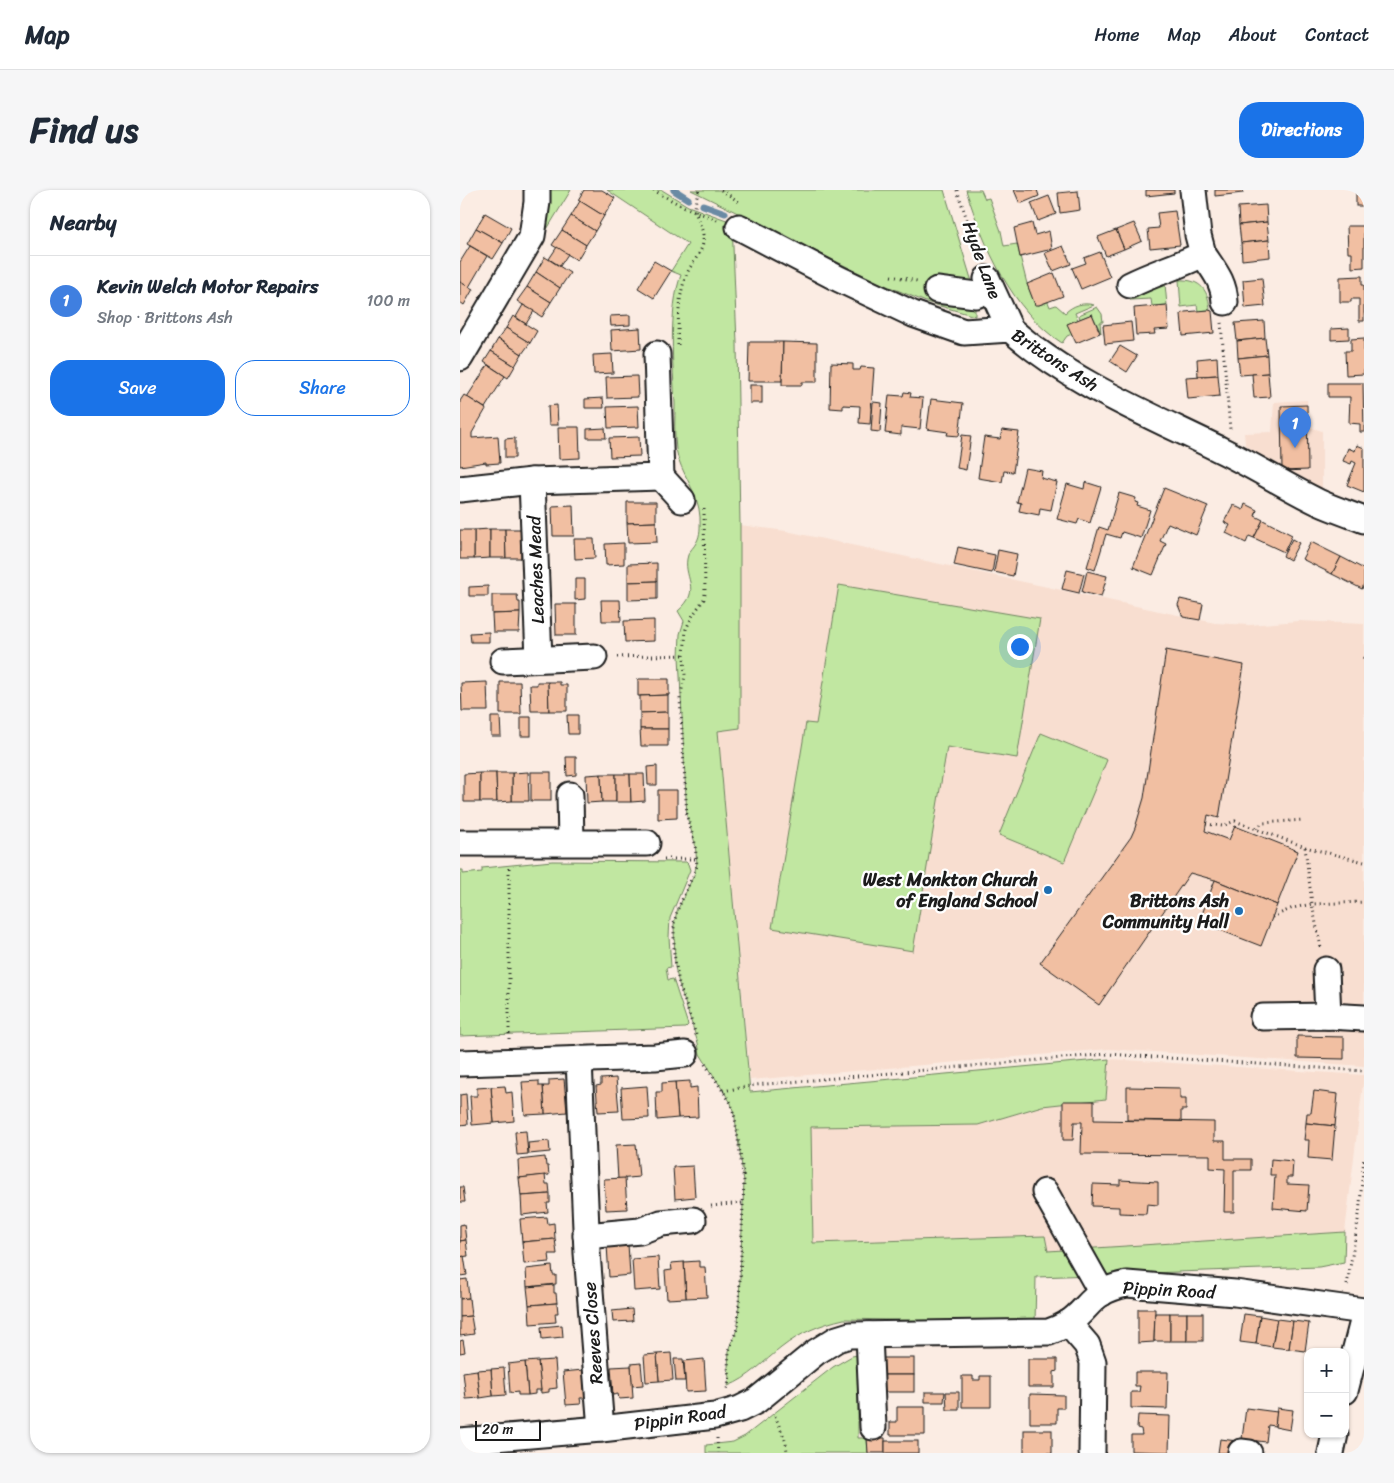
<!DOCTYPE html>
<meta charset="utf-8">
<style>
:root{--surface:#fff;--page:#f6f6f7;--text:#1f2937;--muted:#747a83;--line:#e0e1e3;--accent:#1a73e8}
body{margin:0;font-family:Sriracha,sans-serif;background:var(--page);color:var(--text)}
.controls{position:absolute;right:15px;bottom:15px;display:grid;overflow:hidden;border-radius:10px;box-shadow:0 1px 4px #0004}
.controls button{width:45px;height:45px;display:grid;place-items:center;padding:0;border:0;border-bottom:1px solid var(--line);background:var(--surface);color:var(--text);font:25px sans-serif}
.scale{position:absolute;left:15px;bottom:12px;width:66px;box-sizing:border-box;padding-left:5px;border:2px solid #1c1c1c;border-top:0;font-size:14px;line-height:18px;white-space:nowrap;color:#1c1c1c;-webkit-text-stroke:4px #fff;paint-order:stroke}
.you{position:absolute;left:559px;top:456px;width:18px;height:18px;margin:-12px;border:4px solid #fff;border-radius:50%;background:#1a73e8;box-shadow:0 0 0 8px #1a73e833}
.badge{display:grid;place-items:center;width:32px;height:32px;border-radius:50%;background:var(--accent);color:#fff;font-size:16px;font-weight:700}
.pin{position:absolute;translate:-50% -41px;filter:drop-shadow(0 1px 2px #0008)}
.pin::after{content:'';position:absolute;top:26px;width:18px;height:15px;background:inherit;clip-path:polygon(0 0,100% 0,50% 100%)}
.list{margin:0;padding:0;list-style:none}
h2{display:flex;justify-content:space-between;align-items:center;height:65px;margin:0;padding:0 20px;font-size:21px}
h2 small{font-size:16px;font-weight:400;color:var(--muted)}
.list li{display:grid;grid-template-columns:32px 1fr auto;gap:15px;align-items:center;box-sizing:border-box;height:90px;padding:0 20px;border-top:1px solid var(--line)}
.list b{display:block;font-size:19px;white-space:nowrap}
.list p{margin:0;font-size:16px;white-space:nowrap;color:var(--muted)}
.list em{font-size:16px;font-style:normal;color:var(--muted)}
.actions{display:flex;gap:10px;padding:15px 20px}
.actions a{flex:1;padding:11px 0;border:1px solid var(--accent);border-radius:20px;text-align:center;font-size:18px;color:var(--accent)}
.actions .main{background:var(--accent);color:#fff}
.map{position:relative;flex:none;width:904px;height:1263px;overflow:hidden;border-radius:20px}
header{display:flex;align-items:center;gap:30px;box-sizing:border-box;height:70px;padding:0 25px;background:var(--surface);border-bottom:1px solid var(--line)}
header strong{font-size:24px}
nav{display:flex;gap:28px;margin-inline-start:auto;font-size:18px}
.intro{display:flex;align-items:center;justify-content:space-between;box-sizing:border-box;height:120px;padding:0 30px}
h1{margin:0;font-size:35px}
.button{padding:12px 22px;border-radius:20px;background:var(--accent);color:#fff;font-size:18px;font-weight:700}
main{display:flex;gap:30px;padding:0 30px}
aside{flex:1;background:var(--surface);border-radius:20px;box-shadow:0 1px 4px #0004}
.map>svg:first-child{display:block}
.built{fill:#f8ded0}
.green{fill:#c1e7a1;stroke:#6e825e}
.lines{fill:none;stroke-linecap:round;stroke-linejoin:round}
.stream{stroke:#6b8aa4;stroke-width:7}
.building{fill:#f1bfa2;stroke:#1c1c1c}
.minor-casing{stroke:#1c1c1c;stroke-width:29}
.path{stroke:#1c1c1c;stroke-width:3;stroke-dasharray:1 4;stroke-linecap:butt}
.minor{stroke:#fff;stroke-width:25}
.poi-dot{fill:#1f6fb2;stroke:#fff;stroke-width:2}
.labels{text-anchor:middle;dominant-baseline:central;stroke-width:4.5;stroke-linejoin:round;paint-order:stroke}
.street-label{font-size:18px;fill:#1c1c1c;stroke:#fff}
.poi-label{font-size:18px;font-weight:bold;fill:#1c1c1c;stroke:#fff;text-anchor:end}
</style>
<header>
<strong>Map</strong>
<nav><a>Home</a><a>Map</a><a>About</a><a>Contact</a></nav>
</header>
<div class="intro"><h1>Find us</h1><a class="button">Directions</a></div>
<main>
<aside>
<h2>Nearby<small></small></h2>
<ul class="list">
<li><span class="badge" style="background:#3f7fe0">1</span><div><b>Kevin Welch Motor Repairs</b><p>Shop · Brittons Ash</p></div><em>100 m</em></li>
</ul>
<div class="actions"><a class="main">Save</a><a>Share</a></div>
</aside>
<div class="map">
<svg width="904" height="1263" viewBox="0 0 904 1263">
<rect width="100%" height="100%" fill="#fbece3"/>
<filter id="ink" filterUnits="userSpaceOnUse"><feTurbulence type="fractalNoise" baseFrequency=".02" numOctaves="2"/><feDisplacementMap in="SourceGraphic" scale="10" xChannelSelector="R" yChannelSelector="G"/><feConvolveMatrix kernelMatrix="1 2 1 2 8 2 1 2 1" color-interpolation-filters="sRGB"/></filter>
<g filter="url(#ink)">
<g class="built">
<path d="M847 210V236L862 241V300L820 281 785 254 784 243 812 242 814 212Z"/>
<path d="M280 335 326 341 755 433 789 435 839 431 904 434V876L649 859 290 890 258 541 280 538Z"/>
<path d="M649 869 904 885 885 1042 588 1062 585 1046 353 1053 350 936 518 935 582 916 646 909Z"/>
</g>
<g class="green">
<path d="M88 0H111L81 49Z"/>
<path d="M147 0H202L228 16 272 32 277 153 280 335V538L258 541 290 902 649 869 646 909 582 916 518 935 351 937 353 1053 585 1046 588 1061 885 1042 884 1072 859 1077 576 1087 575 1133 384 1129C361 1134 340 1143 321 1158 304 1171 289 1188 268 1196L270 1187 268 1178 269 1161 278 1136 284 991 275 928 271 913 240 864 238 853 219 794 215 777 214 734 217 721 234 685 237 673 235 653 227 627 219 466 220 444 224 431 218 421C244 399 221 387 228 365 230 360 234 357 236 353 241 345 240 336 240 327 239 303 220 283 216 259 214 245 215 229 215 214 213 177 208 120 221 85L211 81 228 54Z"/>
<path d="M231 0H484L512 92 507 93 515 116V126L466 112 420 93Z"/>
<path d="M506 0H521L525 9 529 8 541 41 544 56 557 54 567 94 575 114 579 115 588 112 590 117 596 115 605 123C613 115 623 112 634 115L615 123 618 130 608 134 612 144 607 146 602 153C551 120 524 56 506 0Z"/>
<path d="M719 90C741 89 749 101 750 121L749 120 738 121 737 115 721 117Z"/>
<path d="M705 94 707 115 692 116 691 109 670 110Z"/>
<path d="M637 117 642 124 643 132H640L641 143 632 124 620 129 619 125Z"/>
<path d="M379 395 580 429 557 568 487 557 453 761 312 738 346 533 356 534Z"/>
<path d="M581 543 647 570 604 672 539 645Z"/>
<path d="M92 671 226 672 228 674 230 680 210 728 209 747 211 777 206 778 208 790 213 789 228 835 225 838 0 846V680H3V684L22 682V678Z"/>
<path d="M398 1165V1248H407L408 1263H246V1255L273 1252 285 1246 373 1177 392 1166Z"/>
</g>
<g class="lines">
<g class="stream">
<path d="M214 0 228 9"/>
<path d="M243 15 265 23"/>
</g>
</g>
<g class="building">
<path d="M124 0H142L155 8 144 26 118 10Z"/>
<path d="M554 0H577L579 6 560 14Z"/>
<path d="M686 0H714V3L686 6Z"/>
<path d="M755 0H782L783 3 755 6Z"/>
<rect x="896" y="0" width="8" height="16"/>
<path d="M618 1 620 20 600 23 598 3Z"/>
<path d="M589 6 596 24 578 31 571 13Z"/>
<path d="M120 11 144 26 135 41 111 26Z"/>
<path d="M806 15 807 32 779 35 778 17Z"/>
<path d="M715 21 720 55 690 58 688 39 699 38 697 23Z"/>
<path d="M25 23 51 38 43 53 16 38Z"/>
<path d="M111 26 135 41 126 55 102 40Z"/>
<path d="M807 32 809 50 781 53 779 35Z"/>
<path d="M572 33 575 45 589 41 592 59 560 67 554 38Z"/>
<path d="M674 33 682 51 664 59 656 40Z"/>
<path d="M887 36H904V77L892 78V63H888Z"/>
<path d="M16 38 43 53 33 69 7 54Z"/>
<path d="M102 40 126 55 117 70 92 55Z"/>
<path d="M656 40 664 59 646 66 638 47Z"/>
<path d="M809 50 810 67 782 70 781 53Z"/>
<path d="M10 56 27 66 9 97 0 92V72Z"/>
<path d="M603 56 611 74 593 81 585 63Z"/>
<path d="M97 57 108 64 100 76 89 69Z"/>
<path d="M640 62 650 87 621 99 612 78 626 73 624 68Z"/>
<path d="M85 67 110 83 100 98 76 82Z"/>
<path d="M194 71 211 81 194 108 178 98Z"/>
<path d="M76 82 100 98 91 112 67 97Z"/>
<path d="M594 83 603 106 579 115H575L567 94Z"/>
<path d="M902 86V95H904V131H899V109H891V112H880V87Z"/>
<path d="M802 88 805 116 785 118 783 90Z"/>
<path d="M0 92 13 99 4 115 0 112Z"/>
<path d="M67 97 91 112 82 127 57 111Z"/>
<path d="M63 115 74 121 66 134 56 127Z"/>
<path d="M707 115 709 139 694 140 695 144 676 145 674 118Z"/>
<path d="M749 120 752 121 754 143 723 146 721 124 725 122Z"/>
<path d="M632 124 640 143 616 153 607 134Z"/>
<path d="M170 125V135L151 136 150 126Z"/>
<path d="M53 126 77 141 70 153 46 138Z"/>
<path d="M804 131 805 148 777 151 775 133Z"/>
<path d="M671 132 673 151 645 154 643 135Z"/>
<path d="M46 138 70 153 62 164 38 149Z"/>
<path d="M180 138 181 159 152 161 151 140Z"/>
<path d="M889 138V149L871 150V139Z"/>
<path d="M805 148 807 165 778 168 777 151Z"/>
<path d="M904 148V184L886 185 885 161H891V149Z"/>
<path d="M38 149 62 164 55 176 31 161Z"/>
<path d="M289 152H323L322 191H288Z"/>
<path d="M323 152 357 153V192H342V195H322Z"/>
<path d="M660 156 677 166 667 182 650 171Z"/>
<path d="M31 161 55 176 48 188 24 172Z"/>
<path d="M152 164 153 183 134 184 133 165Z"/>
<path d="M807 165 808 183 780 185 778 168Z"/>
<path d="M757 167 758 185 738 186 737 169Z"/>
<path d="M371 173 393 174V180H400L401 177 414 178 410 234 399 233 400 216 383 215V219L370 218Z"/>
<path d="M28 175 45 186 25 218 7 207Z"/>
<path d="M808 183 810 207 794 208 792 184Z"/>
<path d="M758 185 760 206 728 209 726 187Z"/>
<path d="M177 186 178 207 147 208 146 187Z"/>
<path d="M868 193H903L904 242H900V234L889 233 890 207H868Z"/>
<rect x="290" y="195" width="12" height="18"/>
<path d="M444 202 451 203 450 207 463 208 460 239 441 237V245L425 243 429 205 443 206Z"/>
<path d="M4 205 26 219 12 243V248L38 246 40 273 26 274V272L0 276V211Z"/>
<path d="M143 208 144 218H125V209Z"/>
<path d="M471 209 503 213 499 246 487 245 488 242 467 239Z"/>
<path d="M413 212 422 213 420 242 411 241Z"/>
<path d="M97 215 98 235H89L88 216Z"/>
<path d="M847 215 848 280 822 281 821 216Z"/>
<path d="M178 216 179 237 148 238 147 217Z"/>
<path d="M98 237H119L120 268 99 269Z"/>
<path d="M145 238 146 248H127V239Z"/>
<path d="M542 240 559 242 553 282 544 281 542 292 518 288 524 247 540 249Z"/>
<path d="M502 245 511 246 506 280 497 278Z"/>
<path d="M179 247 180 266 150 267 149 248Z"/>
<path d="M55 248V268H45V249Z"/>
<path d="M897 255 904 258V302L887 295 896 273 892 271 891 274 883 271 888 258 895 261Z"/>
<path d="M565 278 582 281 581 288 597 292 591 320 580 318 579 325 559 321 561 313 557 312Z"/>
<path d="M625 292 641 297 630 333 619 329 617 334 597 329 607 294 624 299Z"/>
<path d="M704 298 748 316 736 345 708 333 700 351 706 354 693 385 673 377Z"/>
<path d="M659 303 676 308 675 312 678 313 677 316 690 320 681 348 662 342 660 348 646 344 635 380 627 377 639 337 648 340Z"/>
<path d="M167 312H196V332L167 333Z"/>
<path d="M785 314 797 320 795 326 803 330 794 348 789 346 786 353 766 343 770 335 764 332 773 315 783 320Z"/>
<path d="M113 315 114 346H93L92 316Z"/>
<path d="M803 330 832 345 824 362 794 348Z"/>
<path d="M196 332 197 352 168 353 167 333Z"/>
<path d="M30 339V368L14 369V340Z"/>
<path d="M30 339H45L46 368H30Z"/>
<path d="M45 339H61V368H46Z"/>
<rect x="0" y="340" width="14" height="29"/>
<path d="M114 349H134L135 368 115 369Z"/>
<path d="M832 349 839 353 830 370 823 366Z"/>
<path d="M851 352 881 367 872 384 842 369Z"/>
<path d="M164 353V374L146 375 145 354Z"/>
<path d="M498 357 535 365 532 383 494 375Z"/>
<path d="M538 360 557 364 553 386 534 382Z"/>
<path d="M881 367 904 379V394L902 399 872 384Z"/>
<path d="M197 373V391L168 392V374Z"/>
<path d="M607 380 624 384 619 403 602 399Z"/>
<path d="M627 381 647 386 641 407 622 402Z"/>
<path d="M115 389H125V409L115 410Z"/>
<path d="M197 391V409L168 410V392Z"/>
<path d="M28 396V406H9V397Z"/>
<path d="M32 405H57L58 412H60V423L32 424Z"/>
<path d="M720 409 743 414 740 430 723 427 718 415Z"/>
<path d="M141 410H160L161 431H142Z"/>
<path d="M95 414H116V445H96Z"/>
<path d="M60 423 59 442H33L32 424Z"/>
<path d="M194 430V451L165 452 164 431Z"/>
<path d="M29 442V452H11L10 443Z"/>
<path d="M706 460 784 475 759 628 748 625 745 641 769 650 775 636 838 661 817 715 755 690 730 683 639 815 580 773 671 647 675 638 684 608Z"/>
<path d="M178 489H209V505L178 506Z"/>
<path d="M27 492 28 521H2L1 493Z"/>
<path d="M40 492H60L61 524H40Z"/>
<path d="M77 492H88L89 521H71L70 495H77Z"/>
<path d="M88 492H100V495H107V521H89Z"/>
<path d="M208 505V522L180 523V506Z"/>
<path d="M208 522V539H180V523Z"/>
<path d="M107 525H118V544H108Z"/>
<path d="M31 527H40L41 546H31Z"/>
<rect x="61" y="527" width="10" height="19"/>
<path d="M180 539H208V556H181Z"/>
<path d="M106 567H116V585L107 586Z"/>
<path d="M197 576V595H188L187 577Z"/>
<path d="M68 582 69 611H52V583Z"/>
<rect x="71" y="582" width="20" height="29"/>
<path d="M20 583V612H4V584Z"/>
<path d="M20 583H36L37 612H20Z"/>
<path d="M36 583H52V611L37 612Z"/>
<path d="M141 584 142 612 127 613 126 585Z"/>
<path d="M141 584H156V612H142Z"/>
<path d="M156 584H170L171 612H156Z"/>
<path d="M170 584H184L185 611 171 612Z"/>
<path d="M198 600H217V628L198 629Z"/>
<path d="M755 690 817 715 801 756 739 732Z"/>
<path d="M837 846 884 847V869L837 868Z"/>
<path d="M156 888 159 921 138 922 136 896 141 895V889Z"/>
<path d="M104 889 107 922 85 924 83 896H89V890Z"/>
<path d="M79 891V896H83L85 924 65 925 62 892Z"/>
<path d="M230 891V898L237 897 238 927 218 928 215 892Z"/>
<path d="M215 892 218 928 197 930 196 902H202V893Z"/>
<path d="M45 896 46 903 52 902 54 931 34 933 31 897Z"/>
<path d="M187 896 189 928 163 929 161 898Z"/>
<path d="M31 897 34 933 12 935 10 906H17V898Z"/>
<path d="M667 897 720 898V909H726V920H721V931L667 930Z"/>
<path d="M854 901 878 904 875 936 846 933 847 923H851Z"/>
<path d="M6 904 8 934 0 935V905Z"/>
<path d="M603 911H634V930L754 932V951H765V969H791V980H774V1022H764L765 979 750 978V965L621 964 622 932H614L613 950H603Z"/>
<path d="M846 933 875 936 872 970 848 968 849 950H844Z"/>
<path d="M66 941 68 964 57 965 55 942Z"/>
<path d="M89 951 90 962 69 964 68 953Z"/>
<path d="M176 954 179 987 158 989 156 955Z"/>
<path d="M85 967 86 976H88L89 985 59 988 58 970Z"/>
<path d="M811 969 833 971 832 987H827V994L849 995 847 1021 813 1018 815 985H810Z"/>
<path d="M233 976 235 1007 215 1009 213 977Z"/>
<path d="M85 985 86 994H89L90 1004 61 1006 59 988Z"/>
<path d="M165 988 167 1019 146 1020 144 989Z"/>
<path d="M660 990 698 992V1015L687 1014 686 1024 659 1023V1017L632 1016 633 994 660 995Z"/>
<path d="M0 997H3L5 1012H0Z"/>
<path d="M90 1004V1013H87L88 1022 62 1025 61 1006Z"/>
<path d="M87 1027 88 1034 94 1033 95 1049 62 1052 60 1029Z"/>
<path d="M4 1034 6 1050 0 1051V1035Z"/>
<path d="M95 1049 97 1064H89L90 1072 64 1074 62 1052Z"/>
<path d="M6 1050 8 1066 0 1067V1051Z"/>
<path d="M168 1054 170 1085 149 1087 147 1055Z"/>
<path d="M4 1066 7 1085 0 1086V1067Z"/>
<path d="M198 1067 200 1099 174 1101 172 1069Z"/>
<path d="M239 1071V1077H245L247 1107 226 1108 224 1072Z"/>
<path d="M224 1072 226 1108 207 1109 205 1081 212 1080 211 1073Z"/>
<path d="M92 1076 93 1085H96V1094L67 1097 66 1079Z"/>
<path d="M7 1089 9 1108 0 1109V1090Z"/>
<path d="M94 1095V1103H96L97 1113 69 1115 67 1097Z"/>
<path d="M9 1108 11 1126 0 1127V1109Z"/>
<path d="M97 1113 98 1123H95L96 1132 70 1134 69 1115Z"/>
<path d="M172 1119 173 1131 153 1132 152 1121Z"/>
<path d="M678 1119H695L694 1152 678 1153Z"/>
<path d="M695 1123H710V1151H694Z"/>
<rect x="710" y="1123" width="17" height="28"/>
<rect x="727" y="1123" width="16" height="28"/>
<path d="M784 1124 800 1126 796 1154 780 1152Z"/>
<path d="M11 1126 14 1144 0 1146V1127Z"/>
<path d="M800 1126 817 1129 812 1157 796 1154Z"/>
<path d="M817 1129 833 1131 829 1159 812 1157Z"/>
<path d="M833 1131 849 1133 845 1161 829 1159Z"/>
<path d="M102 1135 103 1147 82 1149 81 1137Z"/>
<path d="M3 1150 5 1162 0 1163V1151Z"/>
<path d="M211 1163 213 1190 199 1191 197 1164Z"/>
<path d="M197 1164 199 1191 186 1192 184 1165Z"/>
<rect x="422" y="1168" width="32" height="17"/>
<path d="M214 1169H223L225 1191H216Z"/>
<path d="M244 1169 246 1201 226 1202 224 1171Z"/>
<path d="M568 1169H597V1181L594 1182V1197H568Z"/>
<path d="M95 1170 97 1198 89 1199V1202L81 1203 78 1171Z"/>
<path d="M78 1171 81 1200H75V1204L68 1205 65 1172Z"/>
<path d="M65 1172 68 1205H58V1202L50 1203 48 1174Z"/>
<path d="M181 1173 183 1195 172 1196 171 1174Z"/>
<path d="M171 1176 173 1208 159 1209 158 1204 153 1205 151 1177Z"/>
<path d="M44 1178 46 1205 33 1206 31 1179Z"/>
<path d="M31 1179 33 1206 20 1208 17 1180Z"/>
<path d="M17 1180 20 1208 6 1209 3 1182Z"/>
<path d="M123 1180 125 1208H120L121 1214 106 1215 103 1182Z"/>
<path d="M675 1182H708L707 1219 671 1218V1202H679L680 1196H675Z"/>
<rect x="422" y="1185" width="32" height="17"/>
<path d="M502 1186H513V1190H520V1186H531V1217H502Z"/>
<path d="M465 1202H485L484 1212H465Z"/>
<path d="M486 1202H499V1220H487Z"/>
<path d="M570 1204 604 1205V1218H597V1233H570Z"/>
<path d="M437 1217H465V1245H430V1232H437Z"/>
<path d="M786 1218 817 1222 815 1236 808 1235 806 1252 782 1249Z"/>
<path d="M817 1218 833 1220 830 1240 815 1237Z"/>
<path d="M678 1225 710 1226 709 1262 671 1261V1245H682L681 1239 677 1238Z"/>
<rect x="564" y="1240" width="28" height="23"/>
<path d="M407 1248H425V1263H408Z"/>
<path d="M760 1249 778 1251 776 1263H758Z"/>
<rect x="425" y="1251" width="33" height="12"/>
</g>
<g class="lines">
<defs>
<g id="minor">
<path d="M279 37 379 89 453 124 504 142 550 139C611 193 688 224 761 260 794 276 825 296 858 312 873 319 889 324 904 330"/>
<path d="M743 64C754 81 764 91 765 112"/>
<path d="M527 89 550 139"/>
<path d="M670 95C694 83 719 76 743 64L738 45 733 0"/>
<path d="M477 100 516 105 531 99"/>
<path d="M0 168 72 46 77 12V0"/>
<path d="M201 287 222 310"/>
<path d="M72 291 79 469"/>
<path d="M0 299 72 291 201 287 197 164"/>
<path d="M43 471 134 467"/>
<path d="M110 605 111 652"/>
<path d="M0 653H187"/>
<path d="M866 780 868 826"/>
<path d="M803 827 868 826 904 828"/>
<path d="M119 869 127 1063 141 1239"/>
<path d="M0 873 195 867 225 864"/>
<path d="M585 1002 642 1103"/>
<path d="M126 1046 180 1041 201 1033 233 1030"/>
<path d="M608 1133 627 1155 633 1172 632 1263"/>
<path d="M409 1145 413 1237"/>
<path d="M885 1201 904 1127"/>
<path d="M0 1251 141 1239 255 1226 280 1219 296 1211 356 1162 377 1149 390 1145 589 1142C600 1138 609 1134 617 1126 625 1119 631 1110 640 1104 649 1098 657 1096 667 1094L775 1103 904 1121"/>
<path d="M781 1262 789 1263"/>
<path d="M871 1263 875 1244"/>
</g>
</defs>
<use href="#minor" class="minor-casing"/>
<g class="path">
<path d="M193 0 222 16 257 30"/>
<path d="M261 0 281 13"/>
<path d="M497 0 520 68"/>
<path d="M431 86 457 91"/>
<path d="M761 133 770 239"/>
<path d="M218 155C218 132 218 107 226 86 230 74 242 64 243 52 245 31 228 28 239 0"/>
<path d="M157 467 224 465"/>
<path d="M903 467 904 468"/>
<path d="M746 634 762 636 775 631 845 657 852 714 861 758"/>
<path d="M796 638 803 633 843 630"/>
<path d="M845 657 904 672"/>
<path d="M204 669H236"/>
<path d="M812 727 833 718 852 714 904 712"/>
<path d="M236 845 219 794 214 763V734L217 721 237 676 235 653 227 627 220 508 225 486 224 465 226 439 233 425 244 409 245 404 244 319"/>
<path d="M49 849V675"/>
<path d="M245 874 271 913 275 928 284 991 278 1136 269 1161 268 1178 270 1187 267 1199"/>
<path d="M263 901 295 895 648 864 904 881"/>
<path d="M251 1016 283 1013"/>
<path d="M887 1095 899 1025 904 968"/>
<path d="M315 1226 326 1252 327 1263"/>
<path d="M257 1248 258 1263"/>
</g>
<use href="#minor" class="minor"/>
</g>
</g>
<g class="poi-dot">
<circle cx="588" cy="700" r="5"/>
<circle cx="779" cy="721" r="5"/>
</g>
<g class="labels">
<g class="street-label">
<text transform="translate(522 70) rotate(70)">Hyde Lane</text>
<text transform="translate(595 170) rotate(33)">Brittons Ash</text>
<text transform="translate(76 380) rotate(-92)">Leaches Mead</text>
<text transform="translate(709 1100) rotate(3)">Pippin Road</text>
<text transform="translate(133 1143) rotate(-94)">Reeves Close</text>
<text transform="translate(220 1228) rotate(-8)">Pippin Road</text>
</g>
<g class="poi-label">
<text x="578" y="690">West Monkton Church<tspan x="578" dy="21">of England School</tspan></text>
<text x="769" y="711">Brittons Ash<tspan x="769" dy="21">Community Hall</tspan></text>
</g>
</g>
</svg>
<div class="controls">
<button>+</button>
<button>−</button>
</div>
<div class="scale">20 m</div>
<div class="you"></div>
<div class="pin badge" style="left:835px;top:258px;background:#3f7fe0">1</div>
</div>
</main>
